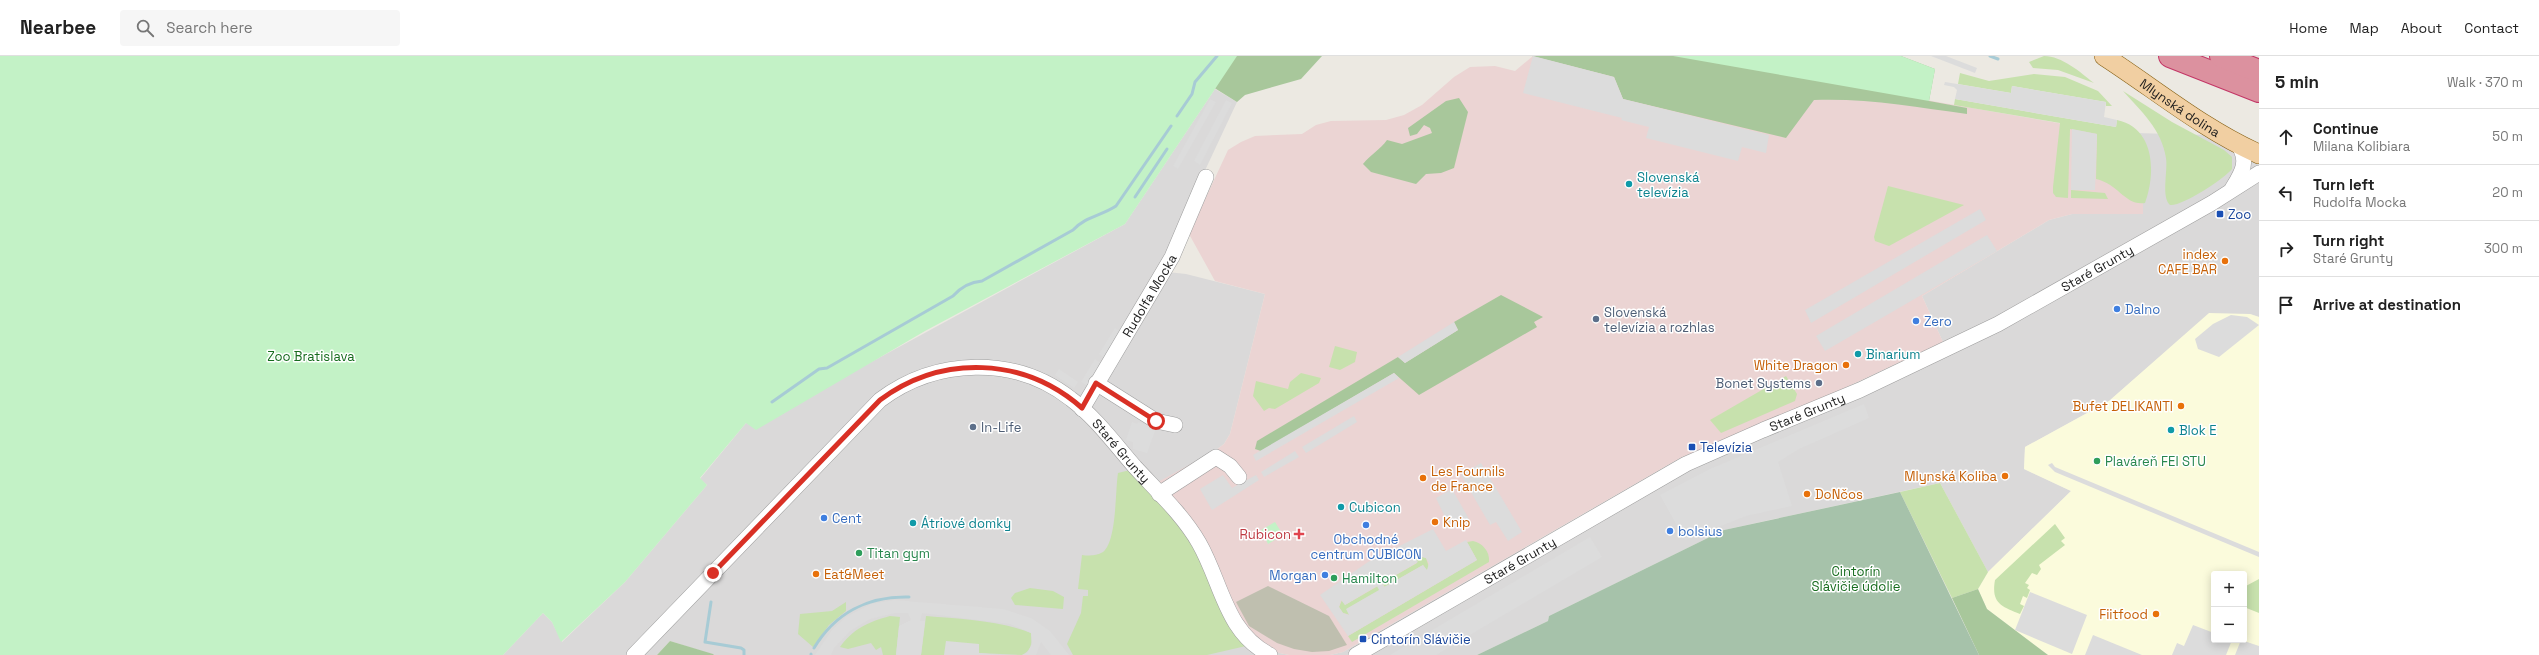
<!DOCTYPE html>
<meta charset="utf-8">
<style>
:root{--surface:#fff;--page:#f6f6f6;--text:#222;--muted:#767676;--line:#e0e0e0}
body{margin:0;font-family:"Space Grotesk",sans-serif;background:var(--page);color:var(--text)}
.controls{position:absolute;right:12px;bottom:12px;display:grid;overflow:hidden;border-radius:4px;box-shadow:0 2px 10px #0003}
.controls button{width:36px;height:36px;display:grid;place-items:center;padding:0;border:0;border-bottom:1px solid var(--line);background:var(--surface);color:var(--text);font:20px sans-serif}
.stop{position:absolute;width:12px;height:12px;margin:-9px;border:3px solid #d93025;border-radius:50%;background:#fff}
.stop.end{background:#d93025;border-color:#fff;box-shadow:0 1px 4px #0008}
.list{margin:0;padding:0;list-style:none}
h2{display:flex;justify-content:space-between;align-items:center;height:52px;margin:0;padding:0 16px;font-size:17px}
h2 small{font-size:13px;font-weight:400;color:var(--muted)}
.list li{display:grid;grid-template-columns:26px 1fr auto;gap:12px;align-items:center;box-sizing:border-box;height:56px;padding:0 16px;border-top:1px solid var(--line)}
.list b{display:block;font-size:15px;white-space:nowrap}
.list p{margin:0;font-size:13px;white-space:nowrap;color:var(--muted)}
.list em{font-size:13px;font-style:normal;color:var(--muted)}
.icon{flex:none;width:22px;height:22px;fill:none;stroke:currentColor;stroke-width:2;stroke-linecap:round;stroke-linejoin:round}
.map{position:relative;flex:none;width:2259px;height:599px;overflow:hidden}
header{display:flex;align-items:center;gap:24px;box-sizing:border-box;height:56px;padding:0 20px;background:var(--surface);border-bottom:1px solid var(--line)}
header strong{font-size:19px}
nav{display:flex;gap:22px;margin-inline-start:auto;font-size:14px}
.search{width:280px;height:36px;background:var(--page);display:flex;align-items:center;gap:10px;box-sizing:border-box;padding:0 14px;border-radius:4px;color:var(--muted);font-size:15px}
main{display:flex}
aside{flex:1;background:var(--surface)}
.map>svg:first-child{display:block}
.residential{fill:#dad9d9}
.commercial{fill:#ebd4d3}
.education{fill:#fbfbdc;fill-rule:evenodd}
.construction{fill:#bfbfaf}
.grass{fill:#c7e1ad}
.forest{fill:#a8c79b}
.cemetery{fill:#a6c2aa}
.park{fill:#c3f2c6}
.parking{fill:#dcdcdc;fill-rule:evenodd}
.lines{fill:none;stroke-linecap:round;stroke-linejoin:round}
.stream{stroke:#a7cbd5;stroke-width:3}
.minor-casing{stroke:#9d9d9d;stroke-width:16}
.major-casing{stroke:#835d10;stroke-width:20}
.highway-casing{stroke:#c33666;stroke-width:24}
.minor{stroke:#fff;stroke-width:15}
.major{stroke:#f1cfa2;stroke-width:19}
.highway{stroke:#dc919f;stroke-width:22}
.route{stroke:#d93025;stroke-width:5}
.culture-dot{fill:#0f9aa8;stroke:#fff;stroke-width:1.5}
.transit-dot{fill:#1a4fb4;stroke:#fff;stroke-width:1.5}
.food-dot{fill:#e8710a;stroke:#fff;stroke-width:1.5}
.shop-dot{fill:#3f7fe0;stroke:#fff;stroke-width:1.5}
.service-dot{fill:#5c6f8a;stroke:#fff;stroke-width:1.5}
.leisure-dot{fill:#2e9e5b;stroke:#fff;stroke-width:1.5}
.health-dot{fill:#e0444e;stroke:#fff;stroke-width:1.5}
.labels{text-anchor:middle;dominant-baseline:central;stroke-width:3;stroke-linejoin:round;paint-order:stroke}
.street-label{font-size:13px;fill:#1c1c1c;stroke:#fff}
.culture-label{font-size:13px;fill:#0d838f;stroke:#fff;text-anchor:start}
.transit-label{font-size:13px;fill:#164399;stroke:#fff;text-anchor:start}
.food-label{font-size:13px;fill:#c56008;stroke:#fff;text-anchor:end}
.shop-label{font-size:13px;fill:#366cbe;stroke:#fff;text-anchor:start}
.service-label{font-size:13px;fill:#4e5e75;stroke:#fff;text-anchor:start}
.park-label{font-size:13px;fill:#176c1e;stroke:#fff}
.leisure-label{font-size:13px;fill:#27864d;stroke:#fff;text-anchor:start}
.health-label{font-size:13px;fill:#be3a42;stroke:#fff;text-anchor:end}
</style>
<header>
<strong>Nearbee</strong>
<div class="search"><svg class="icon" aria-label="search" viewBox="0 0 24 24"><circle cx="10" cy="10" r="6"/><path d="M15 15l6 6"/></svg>Search here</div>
<nav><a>Home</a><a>Map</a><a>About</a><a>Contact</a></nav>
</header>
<main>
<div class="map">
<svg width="2259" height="599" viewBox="0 0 2259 599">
<rect width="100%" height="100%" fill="#ece9e2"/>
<g class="residential">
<path d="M1215 33 1237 46 1158 215 1186 218 1265 238 1230 378 1224 388 1216 394 1275 596 1289 599H714L670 585 657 599H503L543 557 552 566 562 586 625 526 707 429 700 423 746 367 842 322 1125 168Z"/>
<path d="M2136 77 2241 80 2259 88V261L2250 258H2209L2109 345 2025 391 2024 413 2071 435 1988 516 1940 427 1724 474 1549 560 1548 565 1477 599H1330L1343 596 1680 402 1806 350 1943 286 1922 240 2049 164 2072 158H2143Z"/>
</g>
<path class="commercial" d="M1533 0H1673L2116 77 2143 146V158H2072L2049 164 1922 240 1943 286 1806 350 1680 402 1343 596 1330 599H1289L1275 596 1249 581 1158 426 1216 394 1224 388 1230 378 1265 238 1215 225 1189 178 1228 94 1241 86 1255 80 1302 78 1316 69 1331 65 1386 64 1404 59 1422 49 1454 21 1470 11 1495 10 1515 15Z"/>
<path class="education" d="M2209 257 2250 258 2259 261V599H2048L1987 553 1978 533 1988 516 2071 435 2024 413 2025 391 2109 345ZM2214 518H2244V584H2214Z"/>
<path class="construction" d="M1268 530 1329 560 1347 589 1329 595 1312 596 1294 593 1277 587 1249 570 1236 546Z"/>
<g class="grass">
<path d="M2044 0C2062 0 2080 16 2094 27L2058 14 2033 12 2029 6Z"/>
<path d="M1960 17 1989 25 2034 18 2065 21 2098 35 2112 50H2106V46L2012 30 2011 37 1958 28Z"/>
<path d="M2123 35 2172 66 2224 94 2232 101V113C2224 123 2181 151 2170 149 2161 141 2168 115 2166 102 2162 74 2141 55 2123 35Z"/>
<path d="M1955 43 2116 71 2117 64C2155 72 2156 117 2145 147 2125 150 2119 128 2096 123L2097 78 2070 73 2068 142 2056 141 2053 137V131L2060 67 1954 49Z"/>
<path d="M1888 130 1964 149 1889 190 1875 185 1874 181Z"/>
<path d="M2071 134 2105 137 2108 143 2071 142Z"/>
<path d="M1335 290 1357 296 1355 306 1340 314 1329 311Z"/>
<path d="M1301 317 1321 322 1319 327 1275 353 1269 352 1264 355 1253 340 1256 325 1288 333 1290 326Z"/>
<path d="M1786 320 1797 338 1795 345 1721 377 1710 364Z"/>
<path d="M1130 414C1153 440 1178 465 1197 494 1216 525 1218 564 1246 590L1207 599H1073L1067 588 1081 557 1083 540H1088V534L1078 533 1082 499C1089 500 1096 500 1103 496 1117 485 1115 435 1118 417Z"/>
<path d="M1940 427 1988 516 1978 533 1952 542 1900 436Z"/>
<path d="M2055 468 2065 482 2061 485 2065 489 2039 509 2041 513 2037 519 2032 517 2025 527 2029 529 2027 532 2030 534 2027 542 2023 540 2020 548 2024 550 2020 558C2001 550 1991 547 1995 524Z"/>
<path d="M1473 485C1482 487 1490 495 1489 506L1352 586 1348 580 1477 504 1467 486Z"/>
<path d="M1419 500 1426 502 1429 511 1427 515 1423 509 1385 531 1382 527 1417 507 1415 502Z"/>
<path d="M2259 523V557L2244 551V531Z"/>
<path d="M1378 530 1380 534 1347 553 1350 559 1343 557 1339 551 1342 544 1345 549Z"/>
<path d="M1030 532 1053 535 1064 541 1063 553 1015 549 1011 542 1015 537Z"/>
<path d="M846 546V555L829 569 813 591 798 578 800 558 832 555Z"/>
<path d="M890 560 900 561 896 599H883L881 591 876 594 871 587 848 593 840 591C853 573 868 566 890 560Z"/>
<path d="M926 560C961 563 997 564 1031 577 1032 587 1032 594 1022 599L978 597 979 588 944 599H921Z"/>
</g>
<g class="forest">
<path d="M1226 0H1322L1301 23 1245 39 1237 46 1208 28Z"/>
<path d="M1532 0H1901L1935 13 1929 45 1967 52V58C1916 51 1866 42 1814 44L1786 82 1623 43 1614 21Z"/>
<path d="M1459 42 1468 56 1454 112 1441 117 1426 118 1416 128 1371 116 1363 108C1371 98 1380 94 1387 84L1402 88 1432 77 1430 72 1424 69 1417 78 1410 80 1408 72 1446 45Z"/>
<path d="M1501 239 1543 261 1534 266 1537 271 1419 339 1394 317 1261 395 1255 393 1257 385 1398 301 1405 307 1458 274 1454 266Z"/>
<path d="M1978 533 1987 553 2048 599H1979L1952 542Z"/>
<path d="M670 585 713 598 714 599H657Z"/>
</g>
<path class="cemetery" d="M1900 436 1979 599H1477L1548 565 1549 560 1724 474Z"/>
<g class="park">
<path d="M0 0H1237L1125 168 925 275 756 374 746 367 700 422 707 429 625 526 561 586 552 566 543 557 503 599H0Z"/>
<path d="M1673 0H1901L1935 13 1929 45Z"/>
<path d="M1275 466 1283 479 1268 488 1261 474Z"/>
</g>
<g class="parking">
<path d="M1533 0 1614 21 1623 43 1769 79 1766 97 1742 91 1738 105 1646 82 1649 71 1621 64 1622 62 1523 37Z"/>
<path d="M1931 0H1946L1977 12 1975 17Z"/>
<path d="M1945 26 2011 37 2012 30 2106 46 2104 61 2117 64 2116 71 1955 43 1957 34 1954 31 1944 29Z"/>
<path d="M1210 43 1216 46 1178 113 1173 110Z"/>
<path d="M1226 44 1232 47 1200 109 1194 105Z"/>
<path d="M2072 73 2097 78 2095 134H2071Z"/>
<path d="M1980 153 1986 164 1811 267 1805 254Z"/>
<path d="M1987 179 1997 195 1825 295 1816 280Z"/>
<path d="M2231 259 2247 261 2259 269 2219 301 2198 293 2195 283 2213 268Z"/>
<path d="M1454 266 1458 274 1405 307 1398 301Z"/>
<path d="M1115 272 1121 276 1105 302 1099 298Z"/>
<path d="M1095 303 1102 308 1088 330 1081 326Z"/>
<path d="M1059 313 1078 326 1074 332 1055 319Z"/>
<path d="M1394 317 1399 322 1256 405 1253 399Z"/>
<path d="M1864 348 1869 362 1799 393 1778 406 1792 450 1746 460 1685 484 1660 439 1710 413Z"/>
<path d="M1354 360 1357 366 1306 397 1302 391Z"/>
<path d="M1132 366 1137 368 1138 366 1156 372 1147 397 1133 393V386L1126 384Z"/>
<path d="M1295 395 1299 401 1264 421 1261 416Z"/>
<path d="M1481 407 1522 476 1508 485 1496 466 1490 469 1461 419Z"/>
<path d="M2052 407 2055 411 2259 496V501L2055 416 2048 409Z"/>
<path d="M1223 419 1232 432 1256 419 1259 424 1212 454 1200 433Z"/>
<path d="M1452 433 1469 463 1451 474 1436 442Z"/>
<path d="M1433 473 1446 495 1466 484 1477 504 1348 580 1320 539 1368 506ZM1419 500 1426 502 1429 507 1427 514 1423 509 1384 531 1382 527 1418 506 1415 502ZM1377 530 1379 534 1346 553 1349 559 1343 557 1339 551 1341 544 1345 549Z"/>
<path d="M1590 481 1602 501 1436 599H1390Z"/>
<path d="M2030 536 2087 559 2072 598 2015 574Z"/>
<path d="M894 544 1003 553 1031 562 1050 575 1069 599H1051L1041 586 1036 599H1022L1027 597 1032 588 1031 577 1010 568 922 557 920 565H925L921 599H896L899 570 911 564 908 557H895L870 563 850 575 834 592 831 599H815L832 574 846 561 871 548Z"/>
<path d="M2193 569 2214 577V584H2232L2226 599H2172L2177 587 2184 590Z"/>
<path d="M2093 579 2142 599H2085Z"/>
<path d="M2241 584 2259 590V599H2235Z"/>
<path d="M946 585 979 588V597L1001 599H944Z"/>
</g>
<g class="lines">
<g class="stream">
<path d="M1990 0 1998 3"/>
<path d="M1177 60 1192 38 1195 26 1217 0"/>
<path d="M1135 141 1167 93"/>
<path d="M772 346 819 313 827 312 953 240C961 231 970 226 982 225L1073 174C1086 160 1101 160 1116 150L1171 70"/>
<path d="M711 546 705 586 741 592 744 594V599"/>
<path d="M814 592C835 557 868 540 909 541"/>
<path d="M811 599V598"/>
</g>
<defs>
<g id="minor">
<path d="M2232 133C2241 118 2250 105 2238 89"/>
<path d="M1096 327 1156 365 1175 369"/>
<path id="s1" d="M1082 353 1172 201 1206 121"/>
<path d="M1159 438 1216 401 1230 410 1239 421"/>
<path id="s2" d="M634 599 880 344C936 302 1015 299 1071 343 1095 361 1115 388 1135 411 1157 435 1183 459 1199 487 1222 527 1225 576 1270 599"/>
<path id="s3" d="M1356 599 1686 408 1763 374 1860 334 1998 268 2212 147 2259 117"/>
</g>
<g id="major">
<path id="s4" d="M2104 0C2155 33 2203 73 2259 98"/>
</g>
<g id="highway">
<path d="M2170 0 2259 35"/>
<path d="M2221 0 2259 15"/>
</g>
</defs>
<use href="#minor" class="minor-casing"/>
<use href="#major" class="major-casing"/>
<use href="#highway" class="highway-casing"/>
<use href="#minor" class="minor"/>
<use href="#major" class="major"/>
<use href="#highway" class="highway"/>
</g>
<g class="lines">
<path class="route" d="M713 517 880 344C942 298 1024 301 1082 352L1096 327 1156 365"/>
</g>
<g class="culture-dot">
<circle cx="1629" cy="128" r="4"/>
<circle cx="1858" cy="298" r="4"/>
<circle cx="2171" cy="374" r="4"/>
<circle cx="1341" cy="451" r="4"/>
<circle cx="913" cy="467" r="4"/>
</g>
<g class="transit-dot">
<rect x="2216" y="154" width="8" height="8" rx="2"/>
<rect x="1688" y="387" width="8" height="8" rx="2"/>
<rect x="1359" y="579" width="8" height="8" rx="2"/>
</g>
<g class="food-dot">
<circle cx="2225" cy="205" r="4"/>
<circle cx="1846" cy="309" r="4"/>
<circle cx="2181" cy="350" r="4"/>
<circle cx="2005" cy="420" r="4"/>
<circle cx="1423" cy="422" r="4"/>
<circle cx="1807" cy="438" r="4"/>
<circle cx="1435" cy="466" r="4"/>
<circle cx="816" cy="518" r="4"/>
<circle cx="2156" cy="558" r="4"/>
</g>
<g class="shop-dot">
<circle cx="2117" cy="253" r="4"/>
<circle cx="1916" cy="265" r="4"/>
<circle cx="824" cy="462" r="4"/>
<circle cx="1366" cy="469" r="4"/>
<circle cx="1670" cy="475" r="4"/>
<circle cx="1325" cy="519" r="4"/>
</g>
<g class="service-dot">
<circle cx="1596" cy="263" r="4"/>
<circle cx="1819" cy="327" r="4"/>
<circle cx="973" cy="371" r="4"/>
</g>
<g class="leisure-dot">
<circle cx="2097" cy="405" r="4"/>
<circle cx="859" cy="497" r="4"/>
<circle cx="1334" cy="522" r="4"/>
</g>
<path class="health-dot" d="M1297 472h4v4h4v4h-4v4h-4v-4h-4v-4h4z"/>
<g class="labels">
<g class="street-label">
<text stroke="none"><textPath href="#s4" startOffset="92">Mlynská dolina</textPath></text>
<text stroke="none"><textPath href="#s3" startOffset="837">Staré Grunty</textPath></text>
<text stroke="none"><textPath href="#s1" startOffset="132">Rudolfa Mocka</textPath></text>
<text stroke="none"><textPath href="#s3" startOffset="513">Staré Grunty</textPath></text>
<text stroke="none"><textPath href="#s2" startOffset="632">Staré Grunty</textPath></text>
<text stroke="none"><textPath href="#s3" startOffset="189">Staré Grunty</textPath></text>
</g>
<g class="culture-label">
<text x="1637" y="121">Slovenská<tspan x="1637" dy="15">televízia</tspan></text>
<text x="1866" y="298">Binarium</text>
<text x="2179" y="374">Blok E</text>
<text x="1349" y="451">Cubicon</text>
<text x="921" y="467">Átriové domky</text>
</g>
<g class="transit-label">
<text x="2228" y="158">Zoo</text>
<text x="1700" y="391">Televízia</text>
<text x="1371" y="583">Cintorín Slávičie</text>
</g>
<g class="food-label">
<text x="2217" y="198">index<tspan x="2217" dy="15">CAFE BAR</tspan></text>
<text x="1838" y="309">White Dragon</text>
<text x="2173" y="350">Bufet DELIKANTI</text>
<text x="1431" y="415" text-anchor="start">Les Fournils<tspan x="1431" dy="15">de France</tspan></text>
<text x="1997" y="420">Mlynská Koliba</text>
<text x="1815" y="438" text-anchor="start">DoNčos</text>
<text x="1443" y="466" text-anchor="start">Knip</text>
<text x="824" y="518" text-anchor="start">Eat&amp;Meet</text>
<text x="2148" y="558">Fiitfood</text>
</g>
<g class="shop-label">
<text x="2125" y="253">Dalno</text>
<text x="1924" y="265">Zero</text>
<text x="832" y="462">Cent</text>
<text x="1678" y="475">bolsius</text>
<text x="1366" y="483" text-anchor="middle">Obchodné<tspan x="1366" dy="15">centrum CUBICON</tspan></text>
<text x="1317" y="519" text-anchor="end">Morgan</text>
</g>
<g class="service-label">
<text x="1604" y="256">Slovenská<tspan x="1604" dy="15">televízia a rozhlas</tspan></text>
<text x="1811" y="327" text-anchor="end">Bonet Systems</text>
<text x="981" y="371">In-Life</text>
</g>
<g class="park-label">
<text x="311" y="300">Zoo Bratislava</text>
<text x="1856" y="515">Cintorín<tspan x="1856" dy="15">Slávičie údolie</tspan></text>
</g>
<g class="leisure-label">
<text x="2105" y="405">Plaváreň FEI STU</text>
<text x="867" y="497">Titan gym</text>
<text x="1342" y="522">Hamilton</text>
</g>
<g class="health-label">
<text x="1291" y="478">Rubicon</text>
</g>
</g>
</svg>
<div class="controls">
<button>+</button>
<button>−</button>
</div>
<div class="stop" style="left:1156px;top:365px"></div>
<div class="stop end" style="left:713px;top:517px"></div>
</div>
<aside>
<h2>5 min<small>Walk · 370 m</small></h2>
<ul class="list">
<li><svg class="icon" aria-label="ahead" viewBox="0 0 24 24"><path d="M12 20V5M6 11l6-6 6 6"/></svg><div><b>Continue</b><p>Milana Kolibiara</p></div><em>50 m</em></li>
<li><svg class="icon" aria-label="left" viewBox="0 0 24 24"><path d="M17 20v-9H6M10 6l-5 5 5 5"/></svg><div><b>Turn left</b><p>Rudolfa Mocka</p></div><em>20 m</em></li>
<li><svg class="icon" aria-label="right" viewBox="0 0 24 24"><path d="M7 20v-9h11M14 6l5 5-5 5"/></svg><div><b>Turn right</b><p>Staré Grunty</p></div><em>300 m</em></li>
<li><svg class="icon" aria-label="arrive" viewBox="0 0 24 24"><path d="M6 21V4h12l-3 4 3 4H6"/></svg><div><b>Arrive at destination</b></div></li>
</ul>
</aside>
</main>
